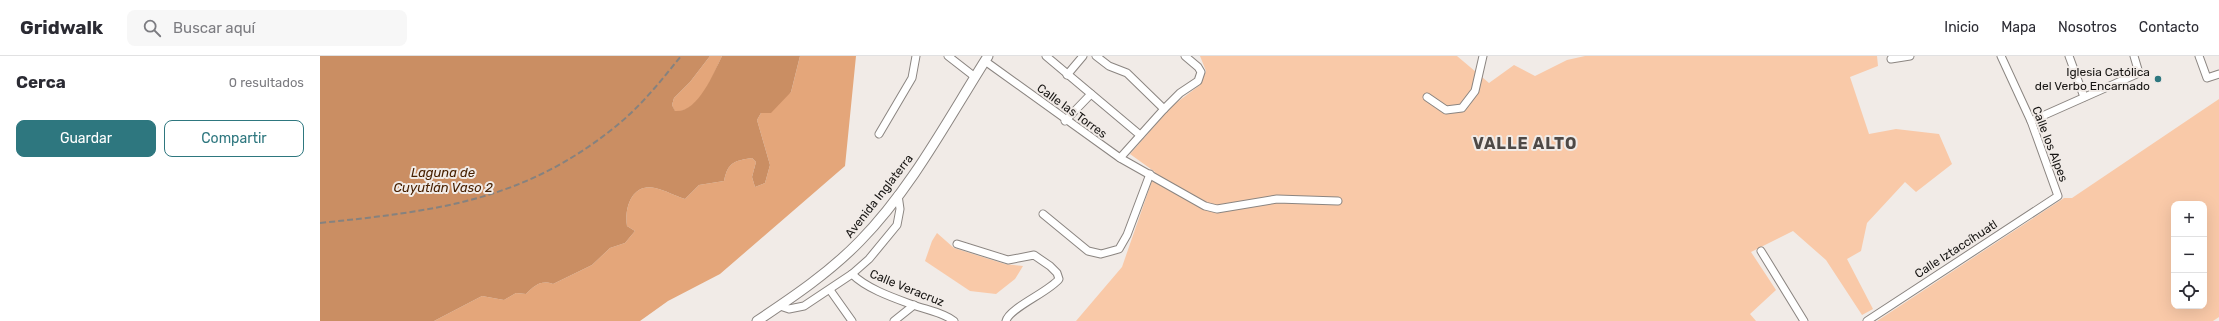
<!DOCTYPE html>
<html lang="es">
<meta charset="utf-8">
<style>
:root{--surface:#fff;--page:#f7f7f7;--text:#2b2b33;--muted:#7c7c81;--line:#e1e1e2;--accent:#2e777f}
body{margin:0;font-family:Rubik,sans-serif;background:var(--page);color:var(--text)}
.controls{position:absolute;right:12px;bottom:12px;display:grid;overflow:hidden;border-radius:8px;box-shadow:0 4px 16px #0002}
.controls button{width:36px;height:36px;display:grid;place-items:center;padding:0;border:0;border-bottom:1px solid var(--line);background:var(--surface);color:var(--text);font:20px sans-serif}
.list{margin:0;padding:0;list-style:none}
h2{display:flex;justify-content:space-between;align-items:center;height:52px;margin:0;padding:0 16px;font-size:17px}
h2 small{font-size:13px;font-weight:400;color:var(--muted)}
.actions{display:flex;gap:8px;padding:12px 16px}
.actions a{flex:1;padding:9px 0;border:1px solid var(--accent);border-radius:8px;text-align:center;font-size:14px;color:var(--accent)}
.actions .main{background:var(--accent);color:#fff}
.icon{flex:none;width:22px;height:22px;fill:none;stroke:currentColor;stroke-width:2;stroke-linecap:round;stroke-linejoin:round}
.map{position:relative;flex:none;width:1899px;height:265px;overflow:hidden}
header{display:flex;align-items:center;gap:24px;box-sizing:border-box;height:56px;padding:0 20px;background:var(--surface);border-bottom:1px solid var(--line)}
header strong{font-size:19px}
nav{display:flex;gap:22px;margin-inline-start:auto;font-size:14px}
.search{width:280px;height:36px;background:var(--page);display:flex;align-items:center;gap:10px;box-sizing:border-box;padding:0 14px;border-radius:8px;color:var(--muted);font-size:15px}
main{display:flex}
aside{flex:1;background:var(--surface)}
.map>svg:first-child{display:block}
.green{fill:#f9c9a8;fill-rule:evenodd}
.forest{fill:#e4a67a}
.water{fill:#ca8e63}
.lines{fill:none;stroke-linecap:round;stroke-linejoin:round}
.minor-casing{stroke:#8b8581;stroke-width:9}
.secondary-casing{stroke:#8b8581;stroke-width:11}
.minor{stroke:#fff;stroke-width:7}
.secondary{stroke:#fff;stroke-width:9}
.rail{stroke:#86827f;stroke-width:2;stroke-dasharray:6 3;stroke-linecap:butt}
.poi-dot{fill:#2e777f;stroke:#f1ebe7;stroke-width:1.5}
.labels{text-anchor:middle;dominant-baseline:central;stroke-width:4;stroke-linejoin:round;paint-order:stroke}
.poi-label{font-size:12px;fill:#171513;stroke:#f1ebe7;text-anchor:end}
.street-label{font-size:12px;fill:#171513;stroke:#f1ebe7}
.water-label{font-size:13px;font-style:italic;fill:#472000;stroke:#f1ebe7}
.district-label{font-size:16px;font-weight:bold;letter-spacing:1px;fill:#4e4946;stroke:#f1ebe7}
</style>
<header>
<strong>Gridwalk</strong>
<div class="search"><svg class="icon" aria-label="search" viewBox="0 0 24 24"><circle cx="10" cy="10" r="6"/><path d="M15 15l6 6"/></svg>Buscar aquí</div>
<nav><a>Inicio</a><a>Mapa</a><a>Nosotros</a><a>Contacto</a></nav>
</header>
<main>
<aside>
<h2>Cerca<small>0 resultados</small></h2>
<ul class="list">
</ul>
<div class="actions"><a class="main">Guardar</a><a>Compartir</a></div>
</aside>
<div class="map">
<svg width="1899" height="265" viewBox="0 0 1899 265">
<rect width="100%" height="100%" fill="#f1ebe7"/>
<g class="green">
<path d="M880 0H1137L1169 27 1194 9 1215 20 1247 4 1265 0H1557L1558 10 1530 21 1549 78 1576 73 1619 78 1632 108 1596 136 1585 126 1547 167 1541 195 1527 203 1553 253 1542 259 1506 204 1473 175 1431 196 1456 234 1430 258 1436 265H756L802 211 835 116 810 98 852 50 880 29 886 15Z"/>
<path d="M1899 43V261L1893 265H1557L1744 142H1752ZM1854 148H1884V250H1854Z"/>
<path d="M617 177 634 192 685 208 703 210 695 223 676 238 650 235 605 205 612 185Z"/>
</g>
<g class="forest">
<path d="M390 0H402C393 19 380 56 355 56L352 49 354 42 370 26Z"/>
<path d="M480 0H536L525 110 400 218 348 245 320 265H114L162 240 184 244 196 237 206 238C215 229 221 224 233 228L272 209 290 192 305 187 315 175 307 170C304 152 312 127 335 132 345 134 355 140 365 143L379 129 404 125C408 106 414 105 432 102L436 106 432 121 435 131 445 127 450 109 437 64 441 57 471 36Z"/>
</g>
<path class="water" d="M0 0H390L370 26 354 42 352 49 355 55C378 57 393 18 402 0H480L471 36 451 57H441L437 64 450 109 445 127 435 131 432 121 436 106 432 102C414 105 408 106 404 125L379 129 365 143C355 140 345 134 335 132 312 127 304 152 307 170L315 175 305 187 290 192 272 209 233 228C221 224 215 229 206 238L196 237 184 244 162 240 114 265H0Z"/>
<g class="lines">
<defs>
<g id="minor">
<path d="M628 0 655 21"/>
<path d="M726 0 820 79"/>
<path d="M776 0 789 10 807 17 844 53"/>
<path d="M1749 0 1764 41"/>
<path d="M1879 0 1887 22 1899 18"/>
<path d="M1571 3 1590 0"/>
<path d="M665 5 800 102 885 150 897 153 957 143 1018 145"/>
<path d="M747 19 763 0"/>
<path d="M1107 41 1126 54 1142 52 1155 35 1163 0"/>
<path d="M745 65 771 38"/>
<path d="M1711 65 1819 17 1814 0"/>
<path d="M559 78 592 22 596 0"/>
<path d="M800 102 844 53 860 37 878 25 881 16 878 11 865 0"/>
<path d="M723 158 768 195 781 198 799 193 807 179 830 118"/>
<path d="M637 188 688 204 714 199 730 210 737 217 739 223C729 236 689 252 686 265"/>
<path d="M1441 195 1484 265"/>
<path d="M532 218C547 233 574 242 593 249 607 254 622 256 634 265"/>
<path d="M510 234 532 265"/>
<path d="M460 250 469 253 484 250 532 218 549 203 577 169 580 153 578 139"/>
<path d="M574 265 594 249"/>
<path d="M1547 265 1738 140 1711 65 1681 0"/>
</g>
<path id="secondary" d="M437 265C473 241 510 216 540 185 592 132 628 63 668 0"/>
</defs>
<use href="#minor" class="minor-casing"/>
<use href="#secondary" class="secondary-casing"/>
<use href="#minor" class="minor"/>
<use href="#secondary" class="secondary"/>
<path class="rail" d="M0 167C114 155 202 146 295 71 320 51 341 25 361 0"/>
</g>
<circle class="poi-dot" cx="1838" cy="23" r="4"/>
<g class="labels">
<g class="poi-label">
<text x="1830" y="16">Iglesia Católica<tspan x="1830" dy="14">del Verbo Encarnado</tspan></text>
</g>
<g class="street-label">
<text transform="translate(752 55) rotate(36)">Calle las Torres</text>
<text transform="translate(1730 88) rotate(69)">Calle los Alpes</text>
<text transform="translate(559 140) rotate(-52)">Avenida Inglaterra</text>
<text transform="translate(1636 193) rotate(-33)">Calle Iztaccíhuatl</text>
<text transform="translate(587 232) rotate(22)">Calle Veracruz</text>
</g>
<g class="water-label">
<text x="123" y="116">Laguna de<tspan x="123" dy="15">Cuyutlán Vaso 2</tspan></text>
</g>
<g class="district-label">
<text x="1205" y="87">VALLE ALTO</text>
</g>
</g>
</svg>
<div class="controls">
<button>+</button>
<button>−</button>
<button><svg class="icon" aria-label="locate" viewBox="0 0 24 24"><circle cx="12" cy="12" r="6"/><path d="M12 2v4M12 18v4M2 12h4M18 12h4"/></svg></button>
</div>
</div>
</main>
